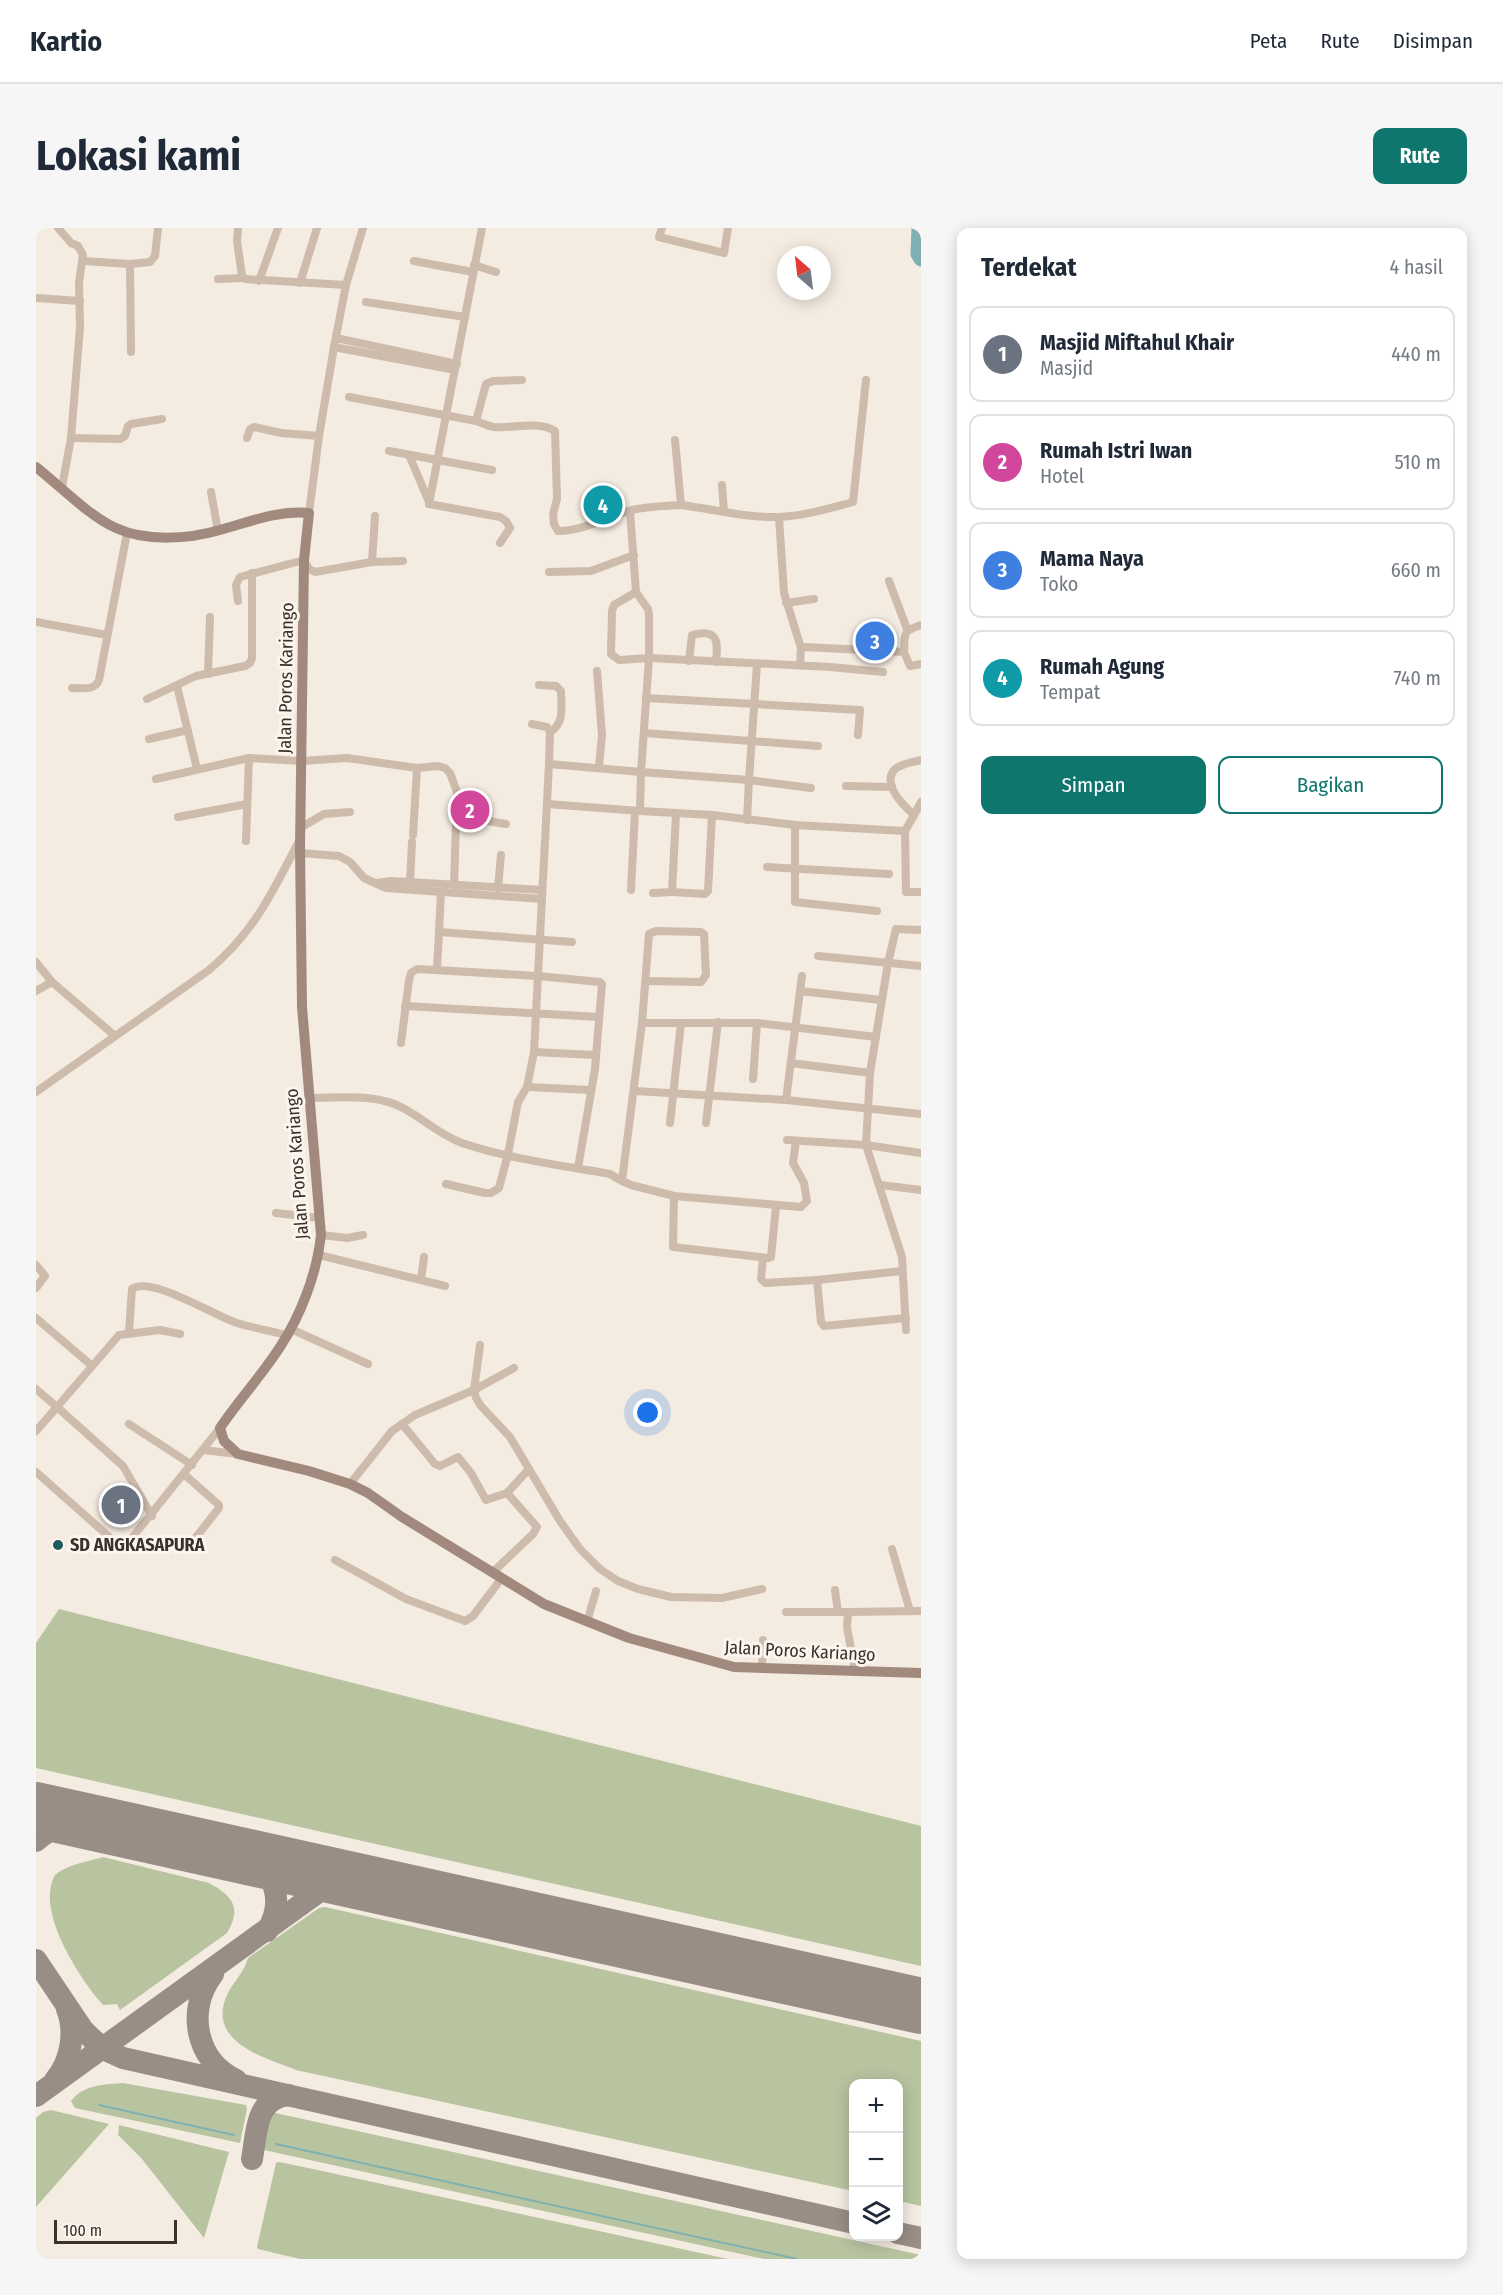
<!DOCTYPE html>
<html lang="id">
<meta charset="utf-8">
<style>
:root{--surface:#fff;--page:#f6f6f7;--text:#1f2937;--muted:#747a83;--line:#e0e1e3;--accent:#0f766e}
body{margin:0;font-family:"Fira Sans Condensed",sans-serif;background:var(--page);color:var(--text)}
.controls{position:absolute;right:18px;bottom:18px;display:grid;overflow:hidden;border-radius:12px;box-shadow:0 3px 15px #0003}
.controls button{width:54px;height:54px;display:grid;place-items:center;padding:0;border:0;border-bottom:2px solid var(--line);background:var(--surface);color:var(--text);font:30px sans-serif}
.compass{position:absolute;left:741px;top:18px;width:54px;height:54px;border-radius:50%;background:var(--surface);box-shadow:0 3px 15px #0003;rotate:332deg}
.scale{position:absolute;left:18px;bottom:15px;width:123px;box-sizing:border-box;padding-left:6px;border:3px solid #3b302b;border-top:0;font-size:16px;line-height:21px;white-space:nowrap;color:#3b302b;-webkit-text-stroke:4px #fbf5ee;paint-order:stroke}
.you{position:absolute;left:612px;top:1185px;width:21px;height:21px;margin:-15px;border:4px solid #fff;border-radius:50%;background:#1a73e8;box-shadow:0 0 0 9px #1a73e833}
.badge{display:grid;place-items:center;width:39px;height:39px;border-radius:50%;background:var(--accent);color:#fff;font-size:20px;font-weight:700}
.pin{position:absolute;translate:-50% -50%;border:3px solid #fff;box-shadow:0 2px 6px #0006}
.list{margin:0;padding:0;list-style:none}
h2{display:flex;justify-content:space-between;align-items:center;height:78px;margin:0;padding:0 24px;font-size:26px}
h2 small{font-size:20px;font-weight:400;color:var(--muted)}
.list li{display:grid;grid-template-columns:39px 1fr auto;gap:18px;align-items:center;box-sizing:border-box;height:96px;margin:0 12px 12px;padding:0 12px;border:2px solid var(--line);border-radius:12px}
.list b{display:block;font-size:22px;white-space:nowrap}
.list p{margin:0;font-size:20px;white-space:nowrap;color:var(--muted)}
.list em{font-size:20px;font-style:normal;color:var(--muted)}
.actions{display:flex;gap:12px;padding:18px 24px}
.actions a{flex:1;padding:14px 0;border:2px solid var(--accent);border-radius:12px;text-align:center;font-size:21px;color:var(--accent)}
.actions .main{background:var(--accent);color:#fff}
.icon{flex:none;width:33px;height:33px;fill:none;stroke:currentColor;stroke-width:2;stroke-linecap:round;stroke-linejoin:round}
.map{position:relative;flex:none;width:885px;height:2031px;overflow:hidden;border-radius:12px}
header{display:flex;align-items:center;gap:36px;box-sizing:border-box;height:84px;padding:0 30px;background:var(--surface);border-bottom:2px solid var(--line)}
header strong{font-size:28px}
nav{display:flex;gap:33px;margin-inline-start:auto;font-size:21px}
.intro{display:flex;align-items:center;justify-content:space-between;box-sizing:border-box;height:144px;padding:0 36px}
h1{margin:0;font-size:42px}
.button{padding:15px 27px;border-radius:12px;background:var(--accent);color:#fff;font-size:21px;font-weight:700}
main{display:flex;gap:36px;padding:0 36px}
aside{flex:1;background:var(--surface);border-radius:12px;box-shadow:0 3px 15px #0003}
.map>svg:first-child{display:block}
.green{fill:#b8c4a0}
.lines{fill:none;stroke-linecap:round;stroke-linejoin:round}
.stream{stroke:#7fb0b2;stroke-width:2}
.river{stroke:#7fb0b2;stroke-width:15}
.taxiway{stroke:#988e86;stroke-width:22}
.runway{stroke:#988e86;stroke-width:56}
.minor{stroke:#cdbbac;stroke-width:8}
.secondary{stroke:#a18a7d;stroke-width:10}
.poi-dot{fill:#1f5a5e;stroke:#fbf5ee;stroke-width:2}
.labels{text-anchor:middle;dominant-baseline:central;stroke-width:6;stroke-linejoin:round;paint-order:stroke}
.street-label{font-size:18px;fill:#3b302b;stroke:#fbf5ee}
.poi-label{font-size:18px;font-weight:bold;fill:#3b302b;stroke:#fbf5ee;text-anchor:start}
</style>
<header>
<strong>Kartio</strong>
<nav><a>Peta</a><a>Rute</a><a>Disimpan</a></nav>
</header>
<div class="intro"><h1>Lokasi kami</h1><a class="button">Rute</a></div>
<main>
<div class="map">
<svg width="885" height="2031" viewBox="0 0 885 2031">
<rect width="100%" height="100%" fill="#f4ebe1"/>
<g class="green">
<path d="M23 1381 885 1598V1738L0 1540V1415Z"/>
<path d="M67 1629 173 1655C197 1668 206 1680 191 1705L84 1782 81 1776 67 1777 61 1770C39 1742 0 1681 19 1647 32 1636 51 1634 67 1629Z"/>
<path d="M289 1679 885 1813V1978L863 1973 862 1856H818L817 1963 260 1842C229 1830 170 1814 191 1767 197 1754 208 1745 212 1730L283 1680Z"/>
<path d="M87 1855 210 1877 211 1881 204 1915 39 1880 35 1873C47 1857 69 1856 87 1855Z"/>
<path d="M15 1882 73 1896 0 1979V1890L7 1884Z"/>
<path d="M235 1884 885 2027V2031H728L228 1922C224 1915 229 1892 235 1884Z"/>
<path d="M83 1897 193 1924 168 2010 106 1931 82 1907Z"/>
<path d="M243 1934 277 1941 692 2031H264L222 2021 221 2019 240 1935Z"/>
</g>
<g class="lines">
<g class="stream">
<path d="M63 1877 198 1907"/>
<path d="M240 1916 761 2031"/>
</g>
<path class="river" d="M883 0 882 26 885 31"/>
<g class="taxiway">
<path d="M0 1613C16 1598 33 1595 54 1594"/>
<path d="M226 1632C240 1656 247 1678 231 1703"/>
<path d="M0 1732 47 1802 67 1821 87 1830 818 1995"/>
<path d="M177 1746C150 1781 159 1832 200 1852"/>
<path d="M19 1852C35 1833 40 1804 31 1781"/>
<path d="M0 1868 281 1665C296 1656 307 1653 324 1654"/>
<path d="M216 1931C221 1904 219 1871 252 1867"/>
<path d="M862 2005 885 2010"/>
</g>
<path class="runway" d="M0 1582 885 1778"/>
<g class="minor">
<path d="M22 0 35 15 42 18 47 27 43 54 44 99 35 210 26 259"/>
<path d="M202 0 201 13 206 48 209 51 310 57"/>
<path d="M626 0 623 9 688 25 692 0"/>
<path d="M47 33 94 36 114 34 119 28 122 0"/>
<path d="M378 33 437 44"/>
<path d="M94 36 95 124"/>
<path d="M438 37 460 44"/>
<path d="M182 51 207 50"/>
<path d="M223 53 242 0"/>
<path d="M264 55 281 0"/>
<path d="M0 70 44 73"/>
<path d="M330 74 429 89"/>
<path d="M300 110 421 136"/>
<path d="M298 119 419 142"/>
<path d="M313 169 440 193C446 195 452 198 458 199 479 201 499 192 519 203L521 271 517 286 518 296 522 303C546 303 570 290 592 283 609 278 627 278 645 277L639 212"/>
<path d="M440 193 450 156 457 153 486 152"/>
<path d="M35 210 84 211 89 208 92 198 95 196 126 191"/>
<path d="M211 210 214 201 218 199 245 205 283 208"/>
<path d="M353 223 456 242"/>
<path d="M373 227 393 274"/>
<path d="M686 257 688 284"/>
<path d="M175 264 182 303"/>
<path d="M393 276 446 0"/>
<path d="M393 276 464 289 470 293 474 300 464 315"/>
<path d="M645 277C677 281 711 290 743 289 768 288 794 280 817 274L830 152"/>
<path d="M273 285 283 208 298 119 310 57 327 0"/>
<path d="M743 289 748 365 765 420"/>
<path d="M336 334 339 288"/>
<path d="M513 344 555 343 598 327"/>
<path d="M853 353 871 401"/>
<path d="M600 364 578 377 576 383 575 426 583 432 613 430 794 439 847 444"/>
<path d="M202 373 200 357 204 349 268 332 273 341 279 344 336 334 367 333"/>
<path d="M750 375 778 371"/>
<path d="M0 394 71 407"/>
<path d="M868 424 874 438 885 436"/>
<path d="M653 433 656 407C683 400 682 414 680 434"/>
<path d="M721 436 713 552 775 560"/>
<path d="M764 437 765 420 768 419 868 424C869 405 866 403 885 397"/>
<path d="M561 443 566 507 563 539"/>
<path d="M172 446 174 389"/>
<path d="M503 457 520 458 525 463C525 479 529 495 514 504L513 536 605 544 613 430V387L612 381 600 364 594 283"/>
<path d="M141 458 161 541"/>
<path d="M36 460C46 460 59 463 63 452L91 305"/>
<path d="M610 470 824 482 822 507"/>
<path d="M111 471 160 448 209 438 214 435 216 430V345"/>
<path d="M496 496 511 499 514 504"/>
<path d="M608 505 782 518"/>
<path d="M113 511 152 502"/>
<path d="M120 551 213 530 265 533 311 530 381 540 402 538 409 540 414 545 421 564 418 657"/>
<path d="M810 558 856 559"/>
<path d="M511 576 604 583 605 544 713 552 711 592"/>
<path d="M604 583 676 587 759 597V674L841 683"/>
<path d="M640 586 636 664 669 666 672 663 676 587"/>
<path d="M878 587 885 574"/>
<path d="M421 588 470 596"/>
<path d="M142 589 211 576"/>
<path d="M759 597 869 603 878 587C868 578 846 557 858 542 863 536 878 534 885 532"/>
<path d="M264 600 288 586 314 584"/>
<path d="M869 603 870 664H885"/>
<path d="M377 607 381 540"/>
<path d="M210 613 213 530"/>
<path d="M264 625 303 628 314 634 328 650 350 660 506 671"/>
<path d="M731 639 853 646"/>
<path d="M374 654 376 614"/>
<path d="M340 655 355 653 506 662"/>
<path d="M462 660 465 627"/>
<path d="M595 662 599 583"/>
<path d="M405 664 403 704 536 714"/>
<path d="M617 665 636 664"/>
<path d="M782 728 885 738"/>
<path d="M0 734 16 754 79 808"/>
<path d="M401 741 403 704"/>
<path d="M0 763 16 754"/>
<path d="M764 763 766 748"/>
<path d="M369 778 563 789"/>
<path d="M606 795H721L840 809"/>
<path d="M365 815 373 752 375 745 381 741 502 748 564 754 566 756 559 841 542 940"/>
<path d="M498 824 560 827"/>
<path d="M755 835 834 845"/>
<path d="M717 851 721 795"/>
<path d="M491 859 555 862"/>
<path d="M599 863 750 872 885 886"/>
<path d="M0 864 173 742C219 703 236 665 263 613"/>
<path d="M273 870C305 870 339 865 367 880 388 891 404 907 426 915 473 931 525 937 574 946L586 953 606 795 613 706 620 703 665 704 668 706 670 747 665 754 610 753"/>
<path d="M750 872 764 763 845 772"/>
<path d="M634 895 645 795"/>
<path d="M670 895 682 794"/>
<path d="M751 912 830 917 885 925"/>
<path d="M586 953 595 957 638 968 765 979 771 973 768 955 757 935 760 913"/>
<path d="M410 956 449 965H455L463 960 472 926 482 874 491 859 498 824 513 536"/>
<path d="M845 957 885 962"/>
<path d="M638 968 637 1019 732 1030 735 1029 740 978"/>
<path d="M240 985 284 990"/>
<path d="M285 1007 311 1010 327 1007"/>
<path d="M283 1027 409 1058"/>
<path d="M727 1030 725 1051 729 1055 781 1052 866 1043"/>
<path d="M0 1037 9 1048 0 1060"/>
<path d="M385 1052 388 1029"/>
<path d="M781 1052 785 1094 788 1098 870 1090"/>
<path d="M0 1090 55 1137"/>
<path d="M255 1101 332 1136"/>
<path d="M870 1102 866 1029 830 917 834 845 852 735 860 701 885 702"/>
<path d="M93 1104 96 1061C114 1047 179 1088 201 1095 217 1100 235 1103 251 1107"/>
<path d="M444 1117 438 1162 478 1140"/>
<path d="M0 1161 21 1179 0 1203"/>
<path d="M93 1196 156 1237"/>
<path d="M366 1196 399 1236 404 1238 422 1229 435 1245 450 1272 471 1265"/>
<path d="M167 1222 202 1226"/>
<path d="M0 1244 87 1321 184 1200"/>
<path d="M149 1247 183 1277V1280L157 1313"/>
<path d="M314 1256 356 1203 379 1187 438 1162 440 1170 445 1178 474 1209 524 1293 544 1321 564 1341 582 1353 602 1361 635 1369 686 1370 726 1361"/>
<path d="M116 1288 87 1238 21 1179 83 1107 124 1102 144 1106"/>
<path d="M856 1321 874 1383"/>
<path d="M299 1332 370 1371 429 1393 437 1388 465 1351"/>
<path d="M456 1345 497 1306 501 1299 471 1265 493 1241"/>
<path d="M799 1362 802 1384"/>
<path d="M750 1384H812"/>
<path d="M551 1394 560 1363"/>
<path d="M726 1441 727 1412"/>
<path d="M819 1443 811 1399 812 1384 885 1383"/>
</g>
<path class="secondary" d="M0 239C23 257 54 289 80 300 110 314 153 311 184 302 213 294 242 282 273 285L268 332 264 619 266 779 285 1007C281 1045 265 1087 244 1119 226 1147 203 1172 184 1200L188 1213 202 1226 273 1243 314 1256 332 1265 366 1289 508 1376 593 1410 698 1439 885 1445"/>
</g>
<circle class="poi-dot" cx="22" cy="1317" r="6"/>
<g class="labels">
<g class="street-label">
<text transform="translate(250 450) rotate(-89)">Jalan Poros Kariango</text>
<text transform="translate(261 936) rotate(-94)">Jalan Poros Kariango</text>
<text transform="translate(764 1423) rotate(3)">Jalan Poros Kariango</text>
</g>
<g class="poi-label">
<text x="34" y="1317">SD ANGKASAPURA</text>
</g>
</g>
</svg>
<div class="controls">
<button>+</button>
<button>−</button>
<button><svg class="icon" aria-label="layers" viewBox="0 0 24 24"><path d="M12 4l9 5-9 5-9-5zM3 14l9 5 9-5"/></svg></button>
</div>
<svg class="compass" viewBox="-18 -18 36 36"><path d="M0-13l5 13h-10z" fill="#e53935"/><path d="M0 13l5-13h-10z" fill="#747a83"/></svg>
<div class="scale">100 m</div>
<div class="you"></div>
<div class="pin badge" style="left:85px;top:1277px;background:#6b7280">1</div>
<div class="pin badge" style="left:434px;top:582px;background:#d1479c">2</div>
<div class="pin badge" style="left:839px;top:413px;background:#3f7fe0">3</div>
<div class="pin badge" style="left:567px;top:277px;background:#0f9aa8">4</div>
</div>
<aside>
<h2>Terdekat<small>4 hasil</small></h2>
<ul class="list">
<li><span class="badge" style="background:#6b7280">1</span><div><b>Masjid Miftahul Khair</b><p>Masjid</p></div><em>440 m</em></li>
<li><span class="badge" style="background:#d1479c">2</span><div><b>Rumah Istri Iwan</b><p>Hotel</p></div><em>510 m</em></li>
<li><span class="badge" style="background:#3f7fe0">3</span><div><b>Mama Naya</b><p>Toko</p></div><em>660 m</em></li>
<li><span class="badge" style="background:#0f9aa8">4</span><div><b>Rumah Agung</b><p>Tempat</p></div><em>740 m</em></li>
</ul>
<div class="actions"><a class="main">Simpan</a><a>Bagikan</a></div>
</aside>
</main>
